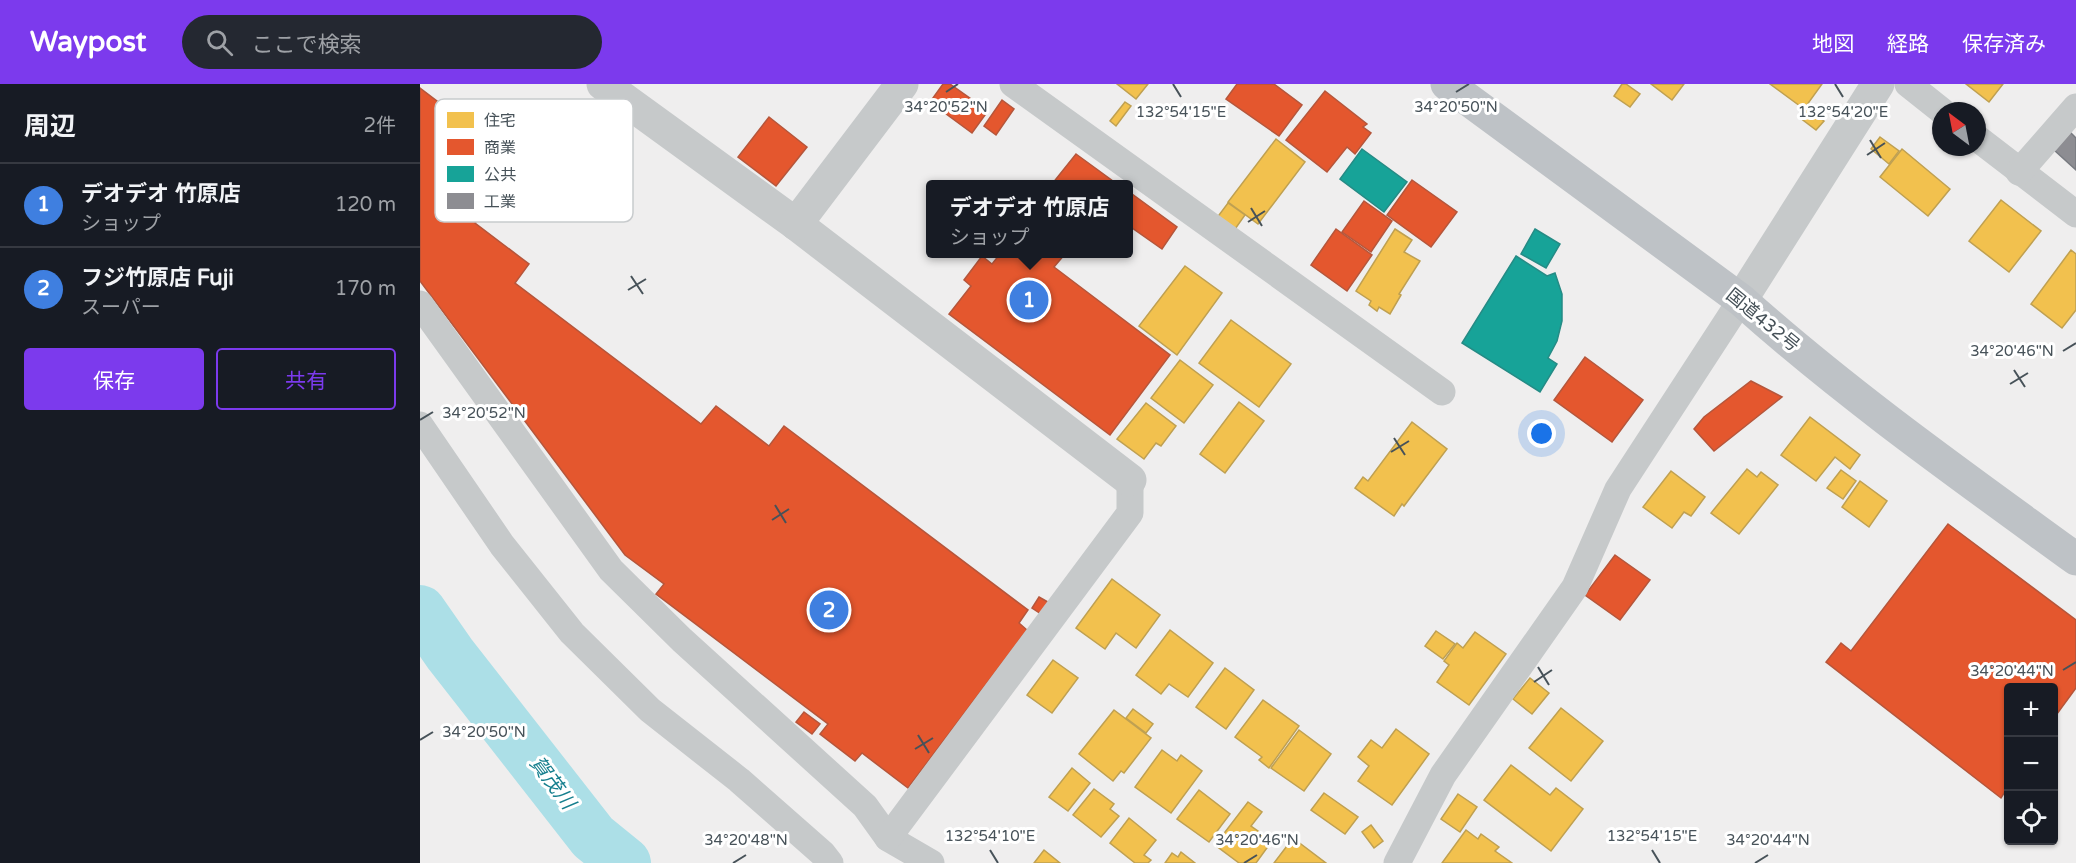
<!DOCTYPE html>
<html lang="ja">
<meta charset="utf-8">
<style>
:root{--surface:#171b24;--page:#242831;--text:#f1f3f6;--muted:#9ea1a6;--line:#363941;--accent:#7c3aed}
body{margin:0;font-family:"Varela Round","Noto Sans JP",sans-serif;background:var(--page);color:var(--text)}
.controls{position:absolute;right:18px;bottom:18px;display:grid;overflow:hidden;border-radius:6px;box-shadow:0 2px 4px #0004}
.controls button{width:54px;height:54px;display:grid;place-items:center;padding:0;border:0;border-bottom:2px solid var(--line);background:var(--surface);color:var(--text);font:30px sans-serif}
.compass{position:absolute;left:1512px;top:18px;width:54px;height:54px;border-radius:50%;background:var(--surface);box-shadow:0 2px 4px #0004;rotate:328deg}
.you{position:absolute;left:1122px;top:350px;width:21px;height:21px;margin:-15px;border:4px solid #fff;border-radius:50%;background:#1a73e8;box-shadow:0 0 0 9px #1a73e833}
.badge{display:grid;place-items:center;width:39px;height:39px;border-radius:50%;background:var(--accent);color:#fff;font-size:20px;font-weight:700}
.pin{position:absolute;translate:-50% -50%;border:3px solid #fff;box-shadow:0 2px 6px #0006}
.popup{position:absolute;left:506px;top:96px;width:207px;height:78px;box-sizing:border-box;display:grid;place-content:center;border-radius:6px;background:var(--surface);filter:drop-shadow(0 2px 4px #0005);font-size:20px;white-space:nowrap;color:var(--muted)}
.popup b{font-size:22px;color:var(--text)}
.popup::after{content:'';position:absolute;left:50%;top:100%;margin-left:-12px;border:12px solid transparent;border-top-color:var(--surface)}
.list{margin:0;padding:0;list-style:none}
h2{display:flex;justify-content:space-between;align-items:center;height:78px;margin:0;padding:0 24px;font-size:26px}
h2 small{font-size:20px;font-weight:400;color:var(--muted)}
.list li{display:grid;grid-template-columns:39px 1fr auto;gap:18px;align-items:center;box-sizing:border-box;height:84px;padding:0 24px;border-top:2px solid var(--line)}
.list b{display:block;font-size:22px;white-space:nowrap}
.list p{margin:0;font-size:20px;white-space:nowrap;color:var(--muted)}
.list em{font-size:20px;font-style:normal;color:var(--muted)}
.actions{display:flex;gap:12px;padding:18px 24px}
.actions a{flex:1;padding:14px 0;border:2px solid var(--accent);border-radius:6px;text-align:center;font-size:21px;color:var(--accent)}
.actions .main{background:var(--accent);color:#fff}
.icon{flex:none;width:33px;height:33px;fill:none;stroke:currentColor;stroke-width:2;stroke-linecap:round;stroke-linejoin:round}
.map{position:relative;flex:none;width:1656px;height:779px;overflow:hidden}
header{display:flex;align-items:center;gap:36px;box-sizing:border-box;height:84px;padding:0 30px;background:var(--accent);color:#fff}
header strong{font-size:28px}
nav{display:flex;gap:33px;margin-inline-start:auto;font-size:21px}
.search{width:420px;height:54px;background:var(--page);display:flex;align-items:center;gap:15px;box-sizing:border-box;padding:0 21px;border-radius:33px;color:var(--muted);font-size:22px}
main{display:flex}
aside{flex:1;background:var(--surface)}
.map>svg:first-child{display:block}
.homes{fill:#f2c14e;stroke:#bfa051;stroke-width:1.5}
.shops{fill:#e4572e;stroke:#b5563b;stroke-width:1.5}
.public{fill:#17a398;stroke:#258b85;stroke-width:1.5}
.industry{fill:#8d8d92;stroke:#787b81;stroke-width:1.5}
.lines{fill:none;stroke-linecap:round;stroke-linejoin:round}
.river{stroke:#acdfe7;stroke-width:52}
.minor{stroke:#c6c9ca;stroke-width:27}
.tertiary{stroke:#c6c9ca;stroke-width:33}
.trunk{stroke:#bec2c6;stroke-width:33}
.ticks{fill:none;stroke:#475259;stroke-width:2}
.labels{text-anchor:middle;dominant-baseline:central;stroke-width:6;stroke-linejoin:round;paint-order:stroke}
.street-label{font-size:18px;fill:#475259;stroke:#fff}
.water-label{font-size:20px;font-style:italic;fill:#167f8e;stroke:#fff}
.key{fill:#fff;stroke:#c8cbcd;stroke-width:1.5}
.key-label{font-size:16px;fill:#475259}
.ticks-label{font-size:15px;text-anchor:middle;fill:#475259;stroke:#fff;stroke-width:6;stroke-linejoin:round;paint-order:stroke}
</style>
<header>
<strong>Waypost</strong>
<div class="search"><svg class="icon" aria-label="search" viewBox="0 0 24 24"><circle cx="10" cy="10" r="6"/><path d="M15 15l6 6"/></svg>ここで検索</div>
<nav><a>地図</a><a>経路</a><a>保存済み</a></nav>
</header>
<main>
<aside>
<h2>周辺<small>2件</small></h2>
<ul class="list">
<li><span class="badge" style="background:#3f7fe0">1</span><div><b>デオデオ 竹原店</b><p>ショップ</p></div><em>120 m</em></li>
<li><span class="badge" style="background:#3f7fe0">2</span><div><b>フジ竹原店 Fuji</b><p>スーパー</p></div><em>170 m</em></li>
</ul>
<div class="actions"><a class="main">保存</a><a>共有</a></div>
</aside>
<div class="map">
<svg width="1656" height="779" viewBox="0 0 1656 779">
<rect width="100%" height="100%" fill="#efeeee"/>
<g class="homes">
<path d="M697 0H728L716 15Z"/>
<path d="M1202 0H1206L1220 10 1210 23 1194 12Z"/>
<path d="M1231 0H1264L1252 16Z"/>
<path d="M1350 0H1402L1384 25Z"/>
<path d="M1546 0H1583L1569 18Z"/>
<path d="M705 18 711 22 696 42 690 37Z"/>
<path d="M1386 24 1404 37 1396 46 1379 33Z"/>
<path d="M1460 53 1479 67 1469 80 1451 65Z"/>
<path d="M856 55 885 78 838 140 808 118Z"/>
<path d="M1482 65 1530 105 1508 132 1460 93Z"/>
<path d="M1581 116 1621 147 1589 188 1549 157Z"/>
<path d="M808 119 825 131 813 148 796 135Z"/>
<path d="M975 145 992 156 984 168 1000 177 979 210 981 211 970 230 959 223 957 227 949 221 951 217 936 207Z"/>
<path d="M1651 166 1656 170V226L1642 244 1611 220Z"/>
<path d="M765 182 802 209 757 271 719 242Z"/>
<path d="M811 236 871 280 839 323 779 279Z"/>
<path d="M760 276 793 301 764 339 731 314Z"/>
<path d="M819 318 844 337 805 389 780 370Z"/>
<path d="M726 319 756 342 741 362 736 359 724 375 697 355Z"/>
<path d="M1390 333 1440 371 1430 385 1415 373 1396 397 1361 371Z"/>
<path d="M992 338 1027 365 984 422 982 420 974 432 935 404 943 393 948 397Z"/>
<path d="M1327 385 1337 393 1341 388 1358 401 1319 450 1291 429Z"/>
<path d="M1421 386 1436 397 1423 415 1407 404Z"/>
<path d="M1251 387 1285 413 1271 432 1264 428 1252 444 1223 423Z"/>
<path d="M1440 397 1467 417 1449 443 1422 423Z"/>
<path d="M692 495 740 531 716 564 696 549 685 565 656 544Z"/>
<path d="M750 546 793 579 768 613 749 600 741 610 716 591Z"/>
<path d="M1016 547 1035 560 1023 575 1005 562Z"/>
<path d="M1055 548 1086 570 1049 621 1017 598 1029 581 1024 577 1037 559 1043 564Z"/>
<path d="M633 576 658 594 632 629 607 611Z"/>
<path d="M805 584 834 606 806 645 776 623Z"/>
<path d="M1110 594 1129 609 1112 630 1093 615Z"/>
<path d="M843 616 879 642 849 684 839 676 842 673 815 653Z"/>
<path d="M1141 624 1183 657 1151 697 1109 664Z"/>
<path d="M713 625 733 640 726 649 706 634Z"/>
<path d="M694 626 731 654 704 689 701 687 693 697 659 670Z"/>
<path d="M976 645 1009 670 972 721 938 697 949 682 938 673 951 656 962 664Z"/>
<path d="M879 646 911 670 884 707 851 684Z"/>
<path d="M742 666 757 677 761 671 782 687 751 729 715 703Z"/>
<path d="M1091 681 1130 711 1136 704 1163 725 1131 767 1064 716Z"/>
<path d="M652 684 670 699 648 727 629 713Z"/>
<path d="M674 705 694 720 690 725 699 732 681 753 653 731Z"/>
<path d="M779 706 810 730 789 758 757 735Z"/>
<path d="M904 709 938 733 925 750 891 726Z"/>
<path d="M1038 710 1057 723 1040 748 1021 735Z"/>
<path d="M828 718 842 728 831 742 852 757 836 779H819L795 761Z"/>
<path d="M709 734 736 756 724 771 731 776 728 779H715L690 759Z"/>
<path d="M951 741 963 757 954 764 942 748Z"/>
<path d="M1046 746 1058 755 1061 750 1079 763 1075 767 1092 779H1022Z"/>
<path d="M873 754 906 779H854Z"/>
<path d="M624 766 640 779H614Z"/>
<path d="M761 768 775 779H745L752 769 758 773Z"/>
</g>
<g class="shops">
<path d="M523 0H530L568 27 552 49 510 18Z"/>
<path d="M817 0H854L882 21 859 52 806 15Z"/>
<path d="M0 4 100 80 55 139 109 180 95 199 281 340 296 322 349 362 364 342 608 526 599 539 607 546 488 704 442 669 435 677 400 650 408 640 236 510 244 500 205 471 0 197Z"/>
<path d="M905 7 947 40 943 43 951 49 935 70 927 63 907 88 866 56Z"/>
<path d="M582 16 594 25 576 51 564 42Z"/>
<path d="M349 33 387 63 356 102 318 73Z"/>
<path d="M656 70 697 100H632Z"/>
<path d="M992 96 1037 128 1011 163 967 131Z"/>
<path d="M708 107 757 143 742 165 708 141Z"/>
<path d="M944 117 972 137 951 168 922 148Z"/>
<path d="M916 145 952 171 927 207 891 181Z"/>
<path d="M580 170H645L634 183 750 271 690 351 529 230 551 202 544 196 562 172 572 180Z"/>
<path d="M1165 273 1223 316 1192 358 1134 316Z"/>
<path d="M1331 297 1362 313 1294 367 1274 345 1284 333Z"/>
<path d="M1528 440 1656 536V604L1634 634V604H1588V703L1581 714 1406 578 1421 559 1431 567Z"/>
<path d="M1195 471 1230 496 1200 536 1165 511Z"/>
<path d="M619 513 628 518 621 530 612 524Z"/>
<path d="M384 628 400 640 392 650 376 638Z"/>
</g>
<g class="public">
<path d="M942 65 987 98 964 128 920 95Z"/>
<path d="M1115 145 1140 160 1126 184 1101 170Z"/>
<path d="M1096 172 1127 192 1135 189 1142 210V237L1137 257 1128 274 1137 280 1120 308 1042 259Z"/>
</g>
<path class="industry" d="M1650 48 1656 54V86L1634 66Z"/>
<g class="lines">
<path class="river" d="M0 527 30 570 173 753 205 779"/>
<g class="minor">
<path d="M593 0 1022 308"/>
<path d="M1488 0 1522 27"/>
<path d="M1557 54 1656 130"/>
<path d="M1599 88 1656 23"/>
<path d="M0 220 191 486 262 556 445 722 468 754 511 779"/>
<path d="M0 341 82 461 152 549 230 626 319 696 403 770 410 779"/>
<path d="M468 754 710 429V396"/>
<path d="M977 779 1023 691 1155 503 1198 405 1321 216"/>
</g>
<g class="tertiary">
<path d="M183 0 376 140 710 396"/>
<path d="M376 140 482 0"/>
<path d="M1321 216 1458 0"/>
</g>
<path class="trunk" d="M1027 0 1321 216C1426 310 1542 392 1656 475"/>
</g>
<path class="ticks" d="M753 0 761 13M1415 0 1423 13M526 8 538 0M1036 8 1049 0M1450 56 1461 74M1447 71 1465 59M831 124 842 142M828 138 845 127M211 192 223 210M208 206 226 195M1643 267 1656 259M1594 286 1605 303M1590 300 1608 289M0 336 13 328M974 354 985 371M971 368 989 357M355 421 366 439M352 436 369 425M1118 583 1129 601M1643 586 1656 578M1114 598 1132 586M498 651 509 669M0 656 13 648M495 665 513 654M570 766 578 779M1232 766 1240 779M313 779 326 771M824 779 837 771M1335 779 1348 771"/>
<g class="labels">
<g class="street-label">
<text transform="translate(1343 236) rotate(39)">国道432号</text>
</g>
<g class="water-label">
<text transform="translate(132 699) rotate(53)">賀茂川</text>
</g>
</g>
<rect x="15" y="15" width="198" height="123" rx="9" class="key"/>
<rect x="27" y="28" width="27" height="16" fill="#f2c14e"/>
<rect x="27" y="55" width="27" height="16" fill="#e4572e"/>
<rect x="27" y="82" width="27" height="16" fill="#17a398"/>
<rect x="27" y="109" width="27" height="16" fill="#8d8d92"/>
<g class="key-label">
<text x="64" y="42">住宅</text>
<text x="64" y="69">商業</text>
<text x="64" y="96">公共</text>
<text x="64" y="123">工業</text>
</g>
<g class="ticks-label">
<text x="526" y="28">34°20'52"N</text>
<text x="1036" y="28">34°20'50"N</text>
<text x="761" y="33">132°54'15"E</text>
<text x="1423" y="33">132°54'20"E</text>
<text x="1592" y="272">34°20'46"N</text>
<text x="64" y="334">34°20'52"N</text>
<text x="1592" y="592">34°20'44"N</text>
<text x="64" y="653">34°20'50"N</text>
<text x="570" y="757">132°54'10"E</text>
<text x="1232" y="757">132°54'15"E</text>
<text x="326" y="761">34°20'48"N</text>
<text x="837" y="761">34°20'46"N</text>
<text x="1348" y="761">34°20'44"N</text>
</g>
</svg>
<div class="controls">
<button>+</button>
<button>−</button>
<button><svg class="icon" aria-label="locate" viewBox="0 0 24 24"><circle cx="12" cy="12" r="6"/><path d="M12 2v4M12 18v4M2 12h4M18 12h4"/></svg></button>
</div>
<svg class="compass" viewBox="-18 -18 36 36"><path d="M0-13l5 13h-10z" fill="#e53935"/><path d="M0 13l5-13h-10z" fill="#9ea1a6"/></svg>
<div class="you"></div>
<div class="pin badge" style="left:609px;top:216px;background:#3f7fe0">1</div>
<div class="popup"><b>デオデオ 竹原店</b>ショップ</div>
<div class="pin badge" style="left:409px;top:526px;background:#3f7fe0">2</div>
</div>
</main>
